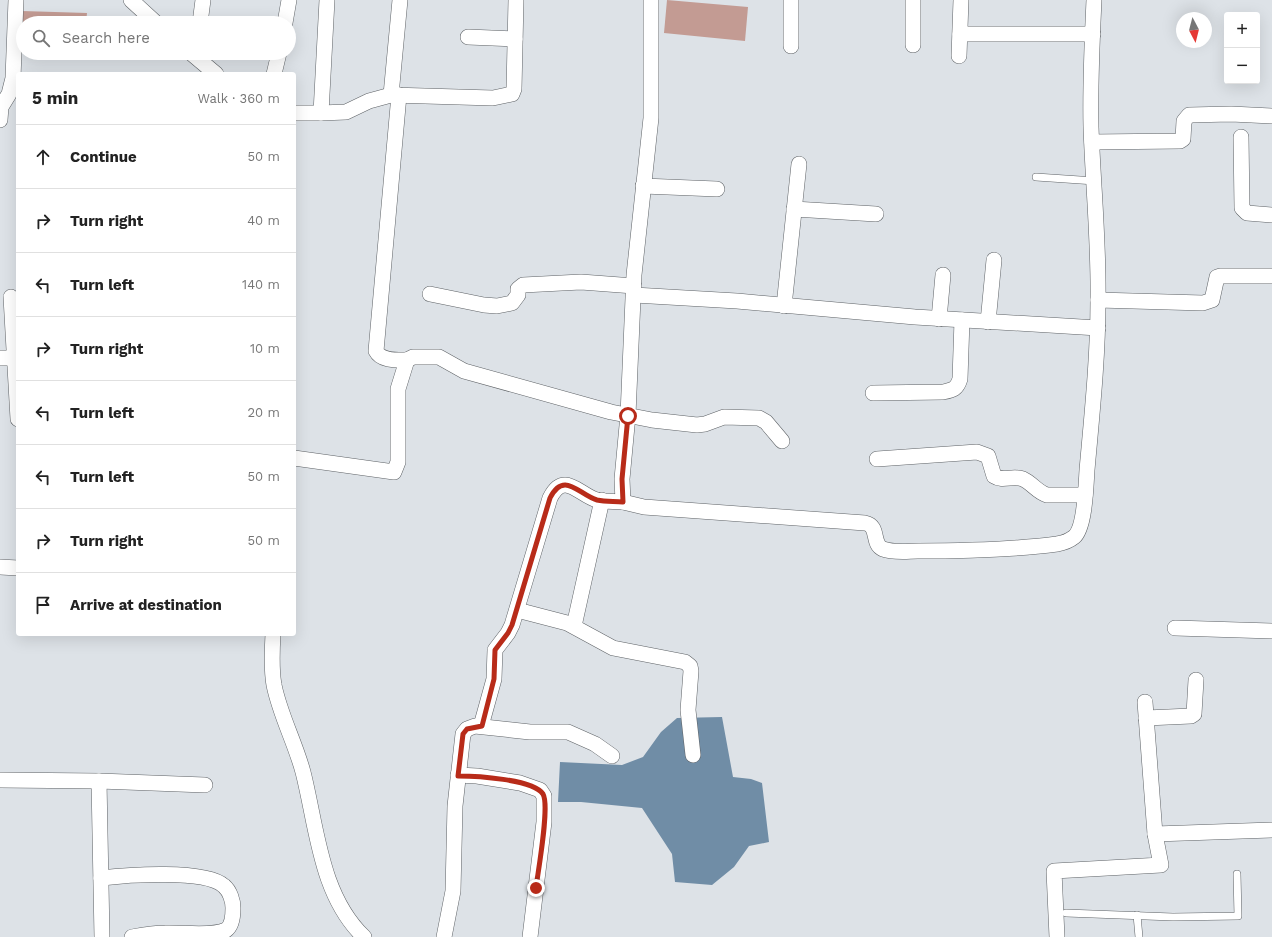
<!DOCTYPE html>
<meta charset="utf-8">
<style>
:root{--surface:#fff;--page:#f6f6f6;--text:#222;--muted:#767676;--line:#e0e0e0}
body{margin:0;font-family:"Work Sans",sans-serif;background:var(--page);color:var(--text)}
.controls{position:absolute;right:12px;top:12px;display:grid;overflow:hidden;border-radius:4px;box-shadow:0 4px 16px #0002}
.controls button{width:36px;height:36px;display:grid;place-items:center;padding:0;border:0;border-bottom:1px solid var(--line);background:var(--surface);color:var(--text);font:20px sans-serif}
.compass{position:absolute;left:1176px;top:12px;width:36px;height:36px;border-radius:50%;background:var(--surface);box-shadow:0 4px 16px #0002;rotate:173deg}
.stop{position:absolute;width:12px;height:12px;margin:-9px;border:3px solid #b82b19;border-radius:50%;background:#fff}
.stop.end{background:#b82b19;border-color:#fff;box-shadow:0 1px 4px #0008}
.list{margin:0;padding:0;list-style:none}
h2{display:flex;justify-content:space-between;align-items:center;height:52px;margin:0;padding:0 16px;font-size:17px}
h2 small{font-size:13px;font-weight:400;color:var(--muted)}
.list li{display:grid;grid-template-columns:26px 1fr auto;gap:12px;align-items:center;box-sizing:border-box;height:64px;padding:0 16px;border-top:1px solid var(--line)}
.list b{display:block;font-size:15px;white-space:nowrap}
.list em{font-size:13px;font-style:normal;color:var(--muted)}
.icon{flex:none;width:22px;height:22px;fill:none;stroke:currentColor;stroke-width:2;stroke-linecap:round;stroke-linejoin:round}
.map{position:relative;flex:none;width:1272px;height:937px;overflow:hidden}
.search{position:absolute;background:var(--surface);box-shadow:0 4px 16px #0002;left:16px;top:16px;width:280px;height:44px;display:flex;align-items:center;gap:10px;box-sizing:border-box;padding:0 14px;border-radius:22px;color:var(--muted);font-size:15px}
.panel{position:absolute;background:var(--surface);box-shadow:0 4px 16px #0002;left:16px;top:72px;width:280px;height:564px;border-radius:4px}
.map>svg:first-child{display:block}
.water{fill:#708da6}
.building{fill:#c39b93}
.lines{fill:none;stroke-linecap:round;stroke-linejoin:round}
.service-casing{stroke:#5e6266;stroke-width:8}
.minor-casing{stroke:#5e6266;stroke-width:16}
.service{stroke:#fff;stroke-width:7}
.minor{stroke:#fff;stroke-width:15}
.route{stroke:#b82b19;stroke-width:5}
</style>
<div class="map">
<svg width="1272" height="937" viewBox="0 0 1272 937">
<rect width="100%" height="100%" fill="#dde2e7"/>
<path class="water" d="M722 717 733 777 751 779 762 783 769 842 749 846 734 867 712 885 675 882 672 854 642 808 581 802H558L560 762 622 765 643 757 661 732 677 718Z"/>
<g class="building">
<path d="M667 0 748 7 745 41 664 33Z"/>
<path d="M22 11 87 13 86 23H23V31H21Z"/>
</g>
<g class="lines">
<defs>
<g id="service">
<path d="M1036 177 1095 181"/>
<path d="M1066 913 1173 917 1238 916 1237 874"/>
<path d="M1137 915 1139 937"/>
</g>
<g id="minor">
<path d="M131 0 156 23"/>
<path d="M913 0V45"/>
<path d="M200 23 203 0"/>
<path d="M285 23 289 0"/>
<path d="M960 34H1093"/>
<path d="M468 37 515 39"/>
<path d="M791 46V0"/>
<path d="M191 53 216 74"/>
<path d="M959 56 961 0"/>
<path d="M274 74 279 53"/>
<path d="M391 95 400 0"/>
<path d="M399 95 376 351C381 361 396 360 407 360"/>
<path d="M294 113H321L327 0"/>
<path d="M321 113 346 112 369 101 391 95 493 98 512 94 514 89 516 0"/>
<path d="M0 120 1 107 9 94 13 78 16 0"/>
<path d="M1241 137 1242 208 1247 213 1272 215"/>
<path d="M1092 142 1180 141 1183 139 1184 121 1189 115 1231 114 1272 116"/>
<path d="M643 186 717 189"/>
<path d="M794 209 876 214"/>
<path d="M430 294 484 305 497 306 512 303 518 295V289L523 285 581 282 634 286"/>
<path d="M634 295 737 301 915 317 1098 328"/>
<path d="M11 297 18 419"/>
<path d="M1098 300 1203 303 1212 300 1217 277 1220 276H1272"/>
<path d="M784 306 799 164"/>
<path d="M939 319 943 275"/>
<path d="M988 322 994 260"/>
<path d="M0 358H16"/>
<path d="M873 393 943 392C953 390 957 389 960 379L962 320"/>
<path d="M294 458 394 472 398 462V389L407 360 413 357H439L464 371 611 412 652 420 697 425 705 424 724 417 759 418 766 422 782 441"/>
<path d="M877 459 977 452 988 456 994 476C1003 482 1013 475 1023 479 1032 483 1037 492 1047 495H1085"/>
<path d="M623 502 644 507 865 523C880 526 871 544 883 549 893 553 908 551 918 551 964 551 1011 550 1057 544 1063 543 1069 541 1074 537 1085 528 1086 485 1087 470 1092 414 1098 357 1098 301 1099 243 1093 185 1091 127 1090 85 1092 42 1094 0"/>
<path d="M0 567 18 568"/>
<path d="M517 610 567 623 613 648 685 662 690 666 691 671 688 710 693 755"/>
<path d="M574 626 602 500"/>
<path d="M1175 628 1272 631"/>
<path d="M273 634C272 651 271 668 274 685 280 715 295 742 303 772 317 827 320 895 364 937"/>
<path d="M1146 718 1191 716 1194 714 1196 680"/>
<path d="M481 726 494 679 495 650 508 633 512 625 550 498C564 470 579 495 597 500 606 502 615 501 623 502L622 479 628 415 634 275 651 118V0"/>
<path d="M458 775 477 776 520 783 540 790 544 796V822L530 937"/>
<path d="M0 780 99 781 205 785"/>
<path d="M99 781 102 937"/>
<path d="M1155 834 1272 830"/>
<path d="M101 878C126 875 206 869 224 886 230 891 233 901 233 908 233 915 232 926 226 930 212 937 182 932 165 933 154 933 143 935 132 937"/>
<path d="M444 937 453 891 455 806 463 734 467 729 475 726 530 732H568L595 744 612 756"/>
<path d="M1057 937 1054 871 1161 865 1155 834 1145 702"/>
</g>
</defs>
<use href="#service" class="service-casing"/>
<use href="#minor" class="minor-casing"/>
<use href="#service" class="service"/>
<use href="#minor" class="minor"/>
</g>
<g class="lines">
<path class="route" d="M536 888C538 871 550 806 543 794 533 779 475 776 458 776L463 734 467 729 482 726 494 679 495 650 508 633 512 625 550 498C564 470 579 495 597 500 606 502 615 501 623 502L622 479 628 416"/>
</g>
</svg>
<div class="controls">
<button>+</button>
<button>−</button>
</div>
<svg class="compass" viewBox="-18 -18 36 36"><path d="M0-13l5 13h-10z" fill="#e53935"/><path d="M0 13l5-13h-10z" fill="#767676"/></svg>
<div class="stop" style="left:628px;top:416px"></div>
<div class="stop end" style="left:536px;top:888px"></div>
<div class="search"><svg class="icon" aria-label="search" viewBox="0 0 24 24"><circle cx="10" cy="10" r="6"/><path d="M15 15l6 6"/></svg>Search here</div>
<section class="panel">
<h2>5 min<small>Walk · 360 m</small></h2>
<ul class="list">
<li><svg class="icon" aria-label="ahead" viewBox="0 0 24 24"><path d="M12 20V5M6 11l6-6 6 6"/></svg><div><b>Continue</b></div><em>50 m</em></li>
<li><svg class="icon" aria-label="right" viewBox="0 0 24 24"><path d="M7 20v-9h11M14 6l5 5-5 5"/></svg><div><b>Turn right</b></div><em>40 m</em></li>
<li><svg class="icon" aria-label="left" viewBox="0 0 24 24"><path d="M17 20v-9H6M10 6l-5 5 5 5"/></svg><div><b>Turn left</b></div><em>140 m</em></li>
<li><svg class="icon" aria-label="right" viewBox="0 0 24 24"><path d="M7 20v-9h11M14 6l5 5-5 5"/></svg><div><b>Turn right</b></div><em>10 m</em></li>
<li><svg class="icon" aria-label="left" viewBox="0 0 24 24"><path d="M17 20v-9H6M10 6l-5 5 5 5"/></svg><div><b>Turn left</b></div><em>20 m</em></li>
<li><svg class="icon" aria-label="left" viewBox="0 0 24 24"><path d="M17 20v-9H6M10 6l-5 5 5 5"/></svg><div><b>Turn left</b></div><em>50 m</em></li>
<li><svg class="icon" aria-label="right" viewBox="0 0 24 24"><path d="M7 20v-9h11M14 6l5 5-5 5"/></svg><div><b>Turn right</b></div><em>50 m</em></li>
<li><svg class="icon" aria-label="arrive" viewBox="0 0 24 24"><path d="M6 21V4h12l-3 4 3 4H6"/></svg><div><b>Arrive at destination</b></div></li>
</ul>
</section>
</div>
